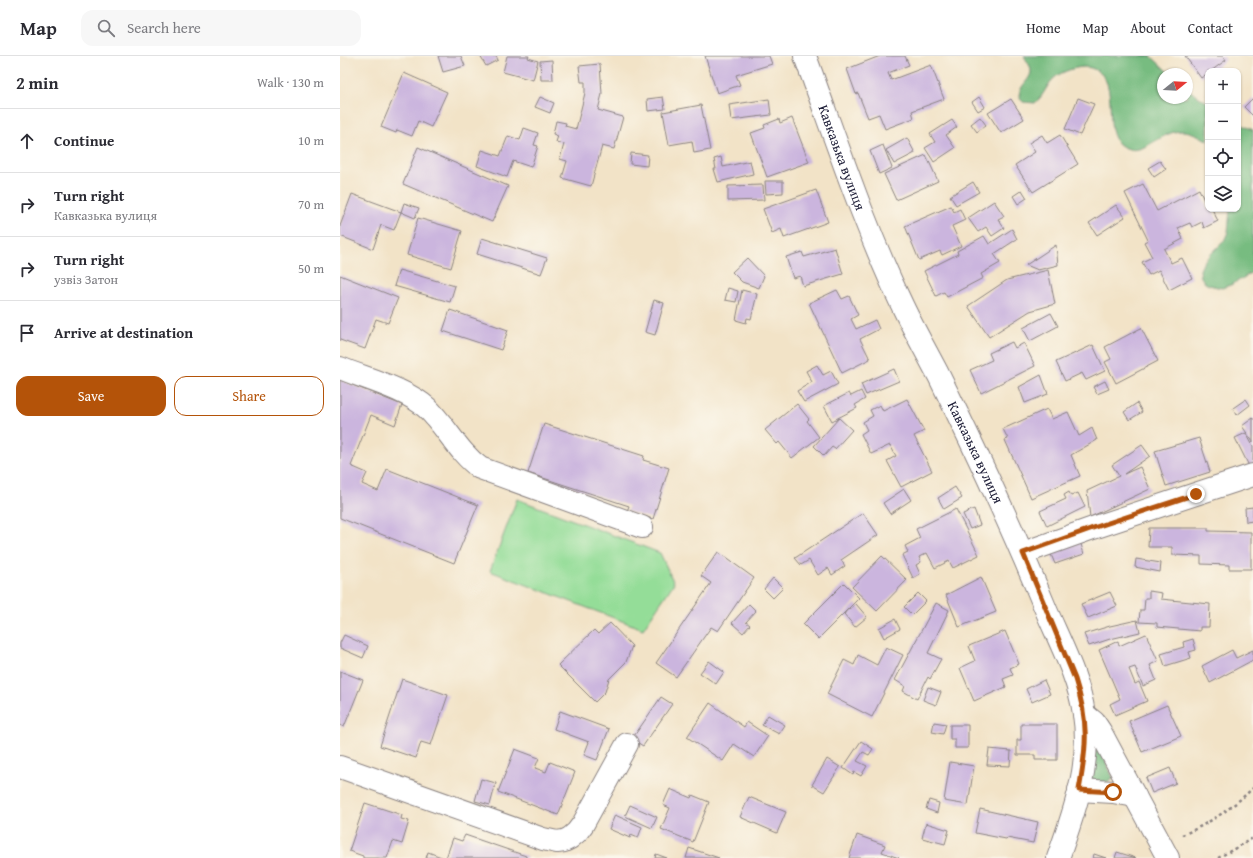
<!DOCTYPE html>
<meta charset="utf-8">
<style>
:root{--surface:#fff;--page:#f7f7f7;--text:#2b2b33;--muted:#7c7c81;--line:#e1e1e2;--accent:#b45309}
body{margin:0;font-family:"Gentium Book Plus",serif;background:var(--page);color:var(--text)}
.controls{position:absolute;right:12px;top:12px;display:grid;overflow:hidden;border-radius:8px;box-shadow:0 1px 3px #0004}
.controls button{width:36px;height:36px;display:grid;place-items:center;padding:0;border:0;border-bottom:1px solid var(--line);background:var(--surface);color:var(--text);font:20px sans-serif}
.compass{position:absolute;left:817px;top:12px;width:36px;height:36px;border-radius:50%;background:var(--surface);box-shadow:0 1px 3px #0004;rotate:72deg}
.stop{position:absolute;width:12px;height:12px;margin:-9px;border:3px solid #b45309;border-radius:50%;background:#fff}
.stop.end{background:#b45309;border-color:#fff;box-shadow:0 1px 4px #0008}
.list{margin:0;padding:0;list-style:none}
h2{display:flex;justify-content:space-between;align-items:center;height:52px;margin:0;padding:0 16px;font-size:17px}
h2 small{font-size:13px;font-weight:400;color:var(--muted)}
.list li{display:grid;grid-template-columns:26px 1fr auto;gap:12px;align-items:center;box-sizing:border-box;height:64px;padding:0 16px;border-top:1px solid var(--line)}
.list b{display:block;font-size:15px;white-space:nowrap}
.list p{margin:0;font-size:13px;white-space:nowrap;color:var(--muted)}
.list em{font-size:13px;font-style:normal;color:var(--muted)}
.actions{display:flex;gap:8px;padding:12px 16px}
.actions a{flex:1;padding:9px 0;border:1px solid var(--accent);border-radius:12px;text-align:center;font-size:14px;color:var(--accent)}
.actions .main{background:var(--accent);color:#fff}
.icon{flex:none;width:22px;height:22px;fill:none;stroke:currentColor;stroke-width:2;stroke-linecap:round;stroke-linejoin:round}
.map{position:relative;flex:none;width:913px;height:802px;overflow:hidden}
header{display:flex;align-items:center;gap:24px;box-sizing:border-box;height:56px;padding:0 20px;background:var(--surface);border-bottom:1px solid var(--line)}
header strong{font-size:19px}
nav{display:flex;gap:22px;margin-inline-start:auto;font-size:14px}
.search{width:280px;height:36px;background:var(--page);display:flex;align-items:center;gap:10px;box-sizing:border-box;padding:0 14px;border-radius:12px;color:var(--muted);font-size:15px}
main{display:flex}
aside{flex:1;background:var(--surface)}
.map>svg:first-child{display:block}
.green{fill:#94dd98;stroke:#5b806a}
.forest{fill:#77bc80;stroke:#4c6f5e}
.building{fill:#cbb5de}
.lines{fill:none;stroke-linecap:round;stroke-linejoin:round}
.minor-casing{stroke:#8a8281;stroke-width:24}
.path{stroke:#8a8281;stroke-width:2.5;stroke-dasharray:3 3;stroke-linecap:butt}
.minor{stroke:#fff;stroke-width:22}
.route{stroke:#b45309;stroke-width:5}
.labels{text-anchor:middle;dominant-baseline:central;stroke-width:3;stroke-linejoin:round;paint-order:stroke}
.street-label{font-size:14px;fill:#22223b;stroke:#fbf7ec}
</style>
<header>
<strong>Map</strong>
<div class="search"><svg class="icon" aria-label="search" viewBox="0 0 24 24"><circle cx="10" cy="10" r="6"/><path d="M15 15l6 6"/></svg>Search here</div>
<nav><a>Home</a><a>Map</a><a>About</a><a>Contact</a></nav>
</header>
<main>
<aside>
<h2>2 min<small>Walk · 130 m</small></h2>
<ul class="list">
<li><svg class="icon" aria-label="ahead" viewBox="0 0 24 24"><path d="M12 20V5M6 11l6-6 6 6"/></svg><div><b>Continue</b></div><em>10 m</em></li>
<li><svg class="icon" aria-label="right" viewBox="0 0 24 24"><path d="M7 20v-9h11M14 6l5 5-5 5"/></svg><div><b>Turn right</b><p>Кавказька вулиця</p></div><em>70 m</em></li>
<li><svg class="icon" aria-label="right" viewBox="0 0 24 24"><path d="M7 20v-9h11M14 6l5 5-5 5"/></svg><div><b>Turn right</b><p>узвіз Затон</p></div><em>50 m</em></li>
<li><svg class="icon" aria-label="arrive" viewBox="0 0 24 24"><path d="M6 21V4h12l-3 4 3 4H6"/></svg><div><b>Arrive at destination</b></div></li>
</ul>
<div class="actions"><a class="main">Save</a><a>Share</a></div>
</aside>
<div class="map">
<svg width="913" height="802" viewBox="0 0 913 802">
<rect width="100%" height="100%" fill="#fbf7ec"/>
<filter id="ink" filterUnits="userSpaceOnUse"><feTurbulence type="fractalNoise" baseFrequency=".025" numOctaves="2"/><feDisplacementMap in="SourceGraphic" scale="8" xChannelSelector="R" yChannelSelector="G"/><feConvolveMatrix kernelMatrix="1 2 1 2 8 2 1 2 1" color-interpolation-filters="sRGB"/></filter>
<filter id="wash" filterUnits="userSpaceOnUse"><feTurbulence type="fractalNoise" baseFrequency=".012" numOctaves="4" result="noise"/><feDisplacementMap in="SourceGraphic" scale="16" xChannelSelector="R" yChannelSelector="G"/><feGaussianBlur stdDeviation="0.9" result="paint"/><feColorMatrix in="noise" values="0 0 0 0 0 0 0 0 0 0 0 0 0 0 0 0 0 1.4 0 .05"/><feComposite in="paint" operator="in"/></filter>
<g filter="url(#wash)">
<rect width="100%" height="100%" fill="#f2e3c7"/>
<path class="green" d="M177 443 320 497 334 527 303 573 150 515Z"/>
<g class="forest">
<path d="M684 0H811L830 18H823V42H847V33L868 47V85C842 68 833 75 810 88 803 92 796 95 789 93 754 85 787 23 751 12 741 9 727 14 718 19 707 26 705 39 695 47L683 46C672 33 691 26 691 15 691 10 686 4 684 0Z"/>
<path d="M898 67 913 74V216L893 228 882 232 869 229 865 227 861 221 860 214 864 205 884 185 888 176 890 153H898L899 116 898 114Z"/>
<path d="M756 692 760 693 773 722 759 731 749 722Z"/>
</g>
<g id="blocks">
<g class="building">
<path d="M98 0H121L125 10 103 16Z"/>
<path d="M140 0H156L158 4 146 10Z"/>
<path d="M167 0H189L188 2 198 5 193 24 163 16Z"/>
<path d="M365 0H429L432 8 396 19 400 29 377 37Z"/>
<path d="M540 0H565L569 9 548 17 551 24 591 9 604 43 572 55 574 62 545 73 539 58 528 62 518 37 516 38 507 13Z"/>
<path d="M845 0H883L886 4 871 15H868V17L861 22Z"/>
<path d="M212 4 213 24H201L200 5Z"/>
<path d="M260 8 262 38 258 54 283 61 274 93 262 90 251 130 222 122 227 105 220 103 224 88 216 86 218 80 213 78 216 65 226 67 225 70 236 73 245 37V26H241L239 10Z"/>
<path d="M64 17 107 36 91 71 78 65 72 80 57 74 56 77 41 71Z"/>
<path d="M200 41 214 47 210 57 195 51Z"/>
<path d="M323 41 325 53 308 55 307 43Z"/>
<path d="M639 41 645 51 638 55 632 46Z"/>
<path d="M738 42 754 48 740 79 725 73Z"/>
<path d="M913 42V60L904 51Z"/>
<path d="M429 43 431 59 391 64 389 49Z"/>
<path d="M671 43 684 63 661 77 648 57Z"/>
<path d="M361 49 370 94 354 97 352 85 329 89 323 56Z"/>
<path d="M640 61 646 69 637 76 631 68Z"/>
<path d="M452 62 469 106 427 121 411 77 425 72 424 69 439 63 440 67Z"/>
<path d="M612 64 617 71 606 79 615 92 594 106 585 92 595 86 590 78Z"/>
<path d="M184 72 198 77 194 89 198 90 191 111 173 105 167 121 137 110 142 94 160 100 168 80 180 84Z"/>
<path d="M702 79 707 87 720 79 738 108 693 136 675 109 695 96 689 87Z"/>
<path d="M567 82 575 97 554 108 546 94Z"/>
<path d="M543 89 552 112 539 118 530 95Z"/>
<path d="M78 91 168 130 152 166 63 128Z"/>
<path d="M291 97 308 99 307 110 290 108Z"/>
<path d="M586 99 598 125 556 144 544 118Z"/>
<path d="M381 101 383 111 410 105 413 118 378 126 374 113H376L374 103Z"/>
<path d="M820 105 826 113 814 121 808 112Z"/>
<path d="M425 125H443V137L426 138Z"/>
<path d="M633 126 639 136 616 149 610 140Z"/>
<path d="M803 128 817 155 859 133 868 153H872L878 165 864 172 862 166 852 171 850 167 838 172 843 183 824 193 831 207 842 202 852 222 829 234 819 214 809 219 802 206 812 201 804 186 808 184 785 137Z"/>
<path d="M423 129 424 144 388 145V130Z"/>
<path d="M476 134 488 166 444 182 441 173 432 177 423 153Z"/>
<path d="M682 134 687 142 678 148 673 140Z"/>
<path d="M12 138 61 156 64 147 79 152 75 162 61 156 54 174 41 169 33 193 0 180V170Z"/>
<path d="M654 145 664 160 658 163 664 172 652 180 646 171 638 176 628 162Z"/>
<path d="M776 149 785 161 757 179 749 167Z"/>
<path d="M611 150 614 156 620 153 625 164 612 170 621 190 602 199 600 195 579 204 565 170Z"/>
<path d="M78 162 122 175 111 212 67 199Z"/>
<path d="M672 173 677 183 654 198 660 207 641 218 643 222 607 241 604 236 596 240 584 215 618 198 617 195 644 180 649 188Z"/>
<path d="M142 182 207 202 201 218 137 198Z"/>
<path d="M716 189 718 209 698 214 686 209Z"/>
<path d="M495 192 503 218 463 230 460 220 453 222 446 201 462 196 464 201Z"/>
<path d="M407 202 424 220 419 232 402 226 392 216Z"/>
<path d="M59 214 115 230 110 246 54 230Z"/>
<path d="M708 214 715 248 690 255 649 281 628 250 667 224Z"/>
<path d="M0 219 58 242 48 267 36 263 25 293 0 284Z"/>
<path d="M388 232 398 235 396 246 385 244Z"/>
<path d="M402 234 417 238 411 263 407 262 406 267 396 264Z"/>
<path d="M497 234 502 243 509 240 518 259 511 263 516 273 535 264 539 273 520 283 530 303 502 317 469 247Z"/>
<path d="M314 244 324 247 315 279 305 276Z"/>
<path d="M110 254 168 274 161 294 103 275Z"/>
<path d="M711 257 718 270 690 285 683 272Z"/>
<path d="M801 272 818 305 776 327 765 306 771 303 765 291Z"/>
<path d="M672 286 675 292 684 287 695 310 641 337 630 314 652 304 649 297Z"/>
<path d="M753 289 765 315 746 324 742 317 725 325 716 306Z"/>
<path d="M477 309 483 319 491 315 498 328 464 346 457 335 472 326 466 315Z"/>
<path d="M554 313 559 325 526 339 521 328Z"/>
<path d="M701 319 708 338 685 347 679 331Z"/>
<path d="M0 324 62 349 55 369 31 359 11 410 27 417 22 428 38 435 47 413 138 449 114 507 0 462Z"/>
<path d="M765 325 769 333 757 338 753 331Z"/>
<path d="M521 335 525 343 515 349 517 352 492 365 484 350 509 337 511 340Z"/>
<path d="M567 343 584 375 574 380 592 415 561 431 547 405 556 400 550 389 531 398 521 378 527 374 523 366 533 360 530 354 540 349 543 355Z"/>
<path d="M906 343 910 349 897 359 893 352Z"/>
<path d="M797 347 802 356 789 364 784 356Z"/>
<path d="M457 348 469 363 467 365 479 381 452 402 439 386 437 388 425 374Z"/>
<path d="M707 353 712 363 728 356 739 380 752 372 757 384 731 399 740 420 691 442 665 384 668 383 663 373Z"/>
<path d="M499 362 512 374 495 393 492 391 484 400 474 390Z"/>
<path d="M913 362V386L902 370Z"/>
<path d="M204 368 304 400 303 404 329 412 313 463 287 455 289 450 188 417Z"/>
<path d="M906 377 913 390V411L910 412 895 382Z"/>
<path d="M859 382 870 416 826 430 815 395Z"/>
<path d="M802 389 810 400 784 418 800 411 810 433 750 461 747 435 779 420 772 409Z"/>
<path d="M615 431 622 442 604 453 598 442Z"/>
<path d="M564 433 571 444 550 458 543 447Z"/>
<path d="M729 436 731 440 738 437 745 451 707 470 700 455 726 443 724 439Z"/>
<path d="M913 451V465L906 466 905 452Z"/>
<path d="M616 453 639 499 613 512 609 505 595 512 587 497 579 501 581 506 576 509 580 518 573 522 562 499 568 496 565 490 580 482 576 473Z"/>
<path d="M634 453 640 469 630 473 623 458Z"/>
<path d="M523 457 538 479 501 504 505 510 492 519 488 512 478 519 469 504 461 509 455 502Z"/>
<path d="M809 472H868V475L911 476V513H889V509L861 508V500L832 499V491H808Z"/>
<path d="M740 485 744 498 715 508 710 496Z"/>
<path d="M378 496 414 522 378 575 371 571 336 621 316 607 371 527 361 520Z"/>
<path d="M542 500 567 524 537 555 512 531Z"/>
<path d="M796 503 821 507 820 516 795 511Z"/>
<path d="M641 521 656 556 619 571 606 539Z"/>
<path d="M433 522 443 532 433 542 424 533Z"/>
<path d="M504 527 519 542 478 583 463 568Z"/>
<path d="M809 535 822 537 821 543 870 548 869 571H860V575L817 571V567L799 566 800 554H804L805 542H809Z"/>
<path d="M770 536 777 550 748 562 741 548Z"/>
<path d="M578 537 586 545 572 559 564 551Z"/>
<path d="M596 547 609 554 588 597 601 603 590 623 588 621 577 643 563 635 565 630 555 624Z"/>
<path d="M409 548 416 555 406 566 410 569 403 577 392 567Z"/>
<path d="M516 548 527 561 515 571 504 558Z"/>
<path d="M555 563 560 573 544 582 539 572Z"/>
<path d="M797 564 800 576 770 583 749 590 744 578 770 570Z"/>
<path d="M270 567 292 590 286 606 269 623 265 636 255 646 218 609 254 574 258 578Z"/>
<path d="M665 575 679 608 670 612 673 619 663 623 666 631 634 645 620 612 635 605 629 590Z"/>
<path d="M806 578 818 605 810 609 816 624 803 630 795 611 789 613 795 628 799 626 807 645 775 659 770 648 780 643 759 594 778 585 779 590Z"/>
<path d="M4 579 28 590 23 602 0 592V587Z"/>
<path d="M853 583 856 594 849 596 851 602 825 610 821 598 844 591 843 586Z"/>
<path d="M546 591 563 599 532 661 487 638 504 604 514 609 518 599 537 609Z"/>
<path d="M892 594 896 602 913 594V604L870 627 862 610Z"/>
<path d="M369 605 384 616 376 628 360 617Z"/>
<path d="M0 615 23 624 4 671 0 669Z"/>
<path d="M62 623 108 639 91 689 81 686 76 702 40 690Z"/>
<path d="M704 624 710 638 692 646 686 633Z"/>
<path d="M588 631 601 636 596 649 583 644Z"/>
<path d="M321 641 332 648 303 690 292 683Z"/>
<path d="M370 647 404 671 407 666 428 680 414 701 394 688 383 705 347 681Z"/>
<path d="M827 649 841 680 802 696 789 665Z"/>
<path d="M220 655 269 673 257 704 244 699 249 686 214 673Z"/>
<path d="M428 659 445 669 439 678 422 669Z"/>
<path d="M594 666 606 668 603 678 592 676Z"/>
<path d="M681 668H717V704H695V699H677V684H681Z"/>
<path d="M610 669H628V692H615V683H610Z"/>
<path d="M521 685 533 693 529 699 523 696 517 705 527 710 521 720 514 716 513 719 503 712Z"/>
<path d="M175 693 199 702 195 712 206 716 210 706 235 716 218 759 158 736Z"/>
<path d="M649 693 671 695 670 710 647 709Z"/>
<path d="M487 703 500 711 484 736 472 729Z"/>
<path d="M610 706 634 710 628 749 604 745Z"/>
<path d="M830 712 836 727 812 737 806 722Z"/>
<path d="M141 723 156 727 150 749 135 745Z"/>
<path d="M330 733 351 742 352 739 369 746 353 786 321 773 330 752 323 749Z"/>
<path d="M409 741 446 756 437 777 400 761Z"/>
<path d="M589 744 599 747 597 757 586 753Z"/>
<path d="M25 747 62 759 61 763 69 765 62 788 53 785 47 802H23V800L9 795Z"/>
<path d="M290 749 317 761 312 772 285 760Z"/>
<path d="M640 753 698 766 693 787 667 782 666 783 635 777Z"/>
<path d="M275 759 302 771 298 782 291 779 290 782 269 773Z"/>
<path d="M586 767 609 774 605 788 582 782Z"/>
<path d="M125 779 186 800V802H106L113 782 122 785Z"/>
<path d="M517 779 545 789 542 796 559 802H509Z"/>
<path d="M349 792 379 802H346Z"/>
<path d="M88 796 104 802H86Z"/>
<path d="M777 796 796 802H775Z"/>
<path d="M316 798 327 802H315Z"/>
<path d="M754 798 766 802H753Z"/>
</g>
</g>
</g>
<g filter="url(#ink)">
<use href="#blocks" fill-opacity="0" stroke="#8a8281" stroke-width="1"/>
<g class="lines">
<defs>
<g id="minor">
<path id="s1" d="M465 0C496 84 524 170 563 251 574 274 587 297 599 320 636 395 672 471 704 549 718 583 739 621 744 658 752 707 734 757 718 802"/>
<path d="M0 312C27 323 66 333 87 352 106 370 118 396 140 412L302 471"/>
<path d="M683 497 753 472 913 419"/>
<path d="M744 658 754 666 760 675 828 802"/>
<path d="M0 711 203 783 217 786 224 785 230 782 237 776 243 768 287 688"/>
<path d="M739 734 773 736 795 740"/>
</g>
</defs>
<use href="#minor" class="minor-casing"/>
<g class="path">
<path d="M842 779C869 768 892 752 913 732"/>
<path d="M878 802 913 782"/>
</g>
<use href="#minor" class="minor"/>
</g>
</g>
<g class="lines" filter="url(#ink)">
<path class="route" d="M773 736 739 734C747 690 749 666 735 623L683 497 753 472 856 438"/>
</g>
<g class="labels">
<g class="street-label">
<text stroke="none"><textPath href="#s1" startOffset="108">Кавказька вулиця</textPath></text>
<text stroke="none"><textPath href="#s1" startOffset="432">Кавказька вулиця</textPath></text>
</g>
</g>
</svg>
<div class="controls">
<button>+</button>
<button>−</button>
<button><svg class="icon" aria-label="locate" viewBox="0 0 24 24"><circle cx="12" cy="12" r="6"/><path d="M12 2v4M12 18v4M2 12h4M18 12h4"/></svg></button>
<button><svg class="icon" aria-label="layers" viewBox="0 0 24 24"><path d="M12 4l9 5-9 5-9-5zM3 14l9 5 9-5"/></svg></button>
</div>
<svg class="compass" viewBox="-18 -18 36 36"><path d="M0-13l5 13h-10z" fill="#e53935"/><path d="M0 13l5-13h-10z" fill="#7c7c81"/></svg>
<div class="stop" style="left:773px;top:736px"></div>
<div class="stop end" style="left:856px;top:438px"></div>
</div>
</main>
